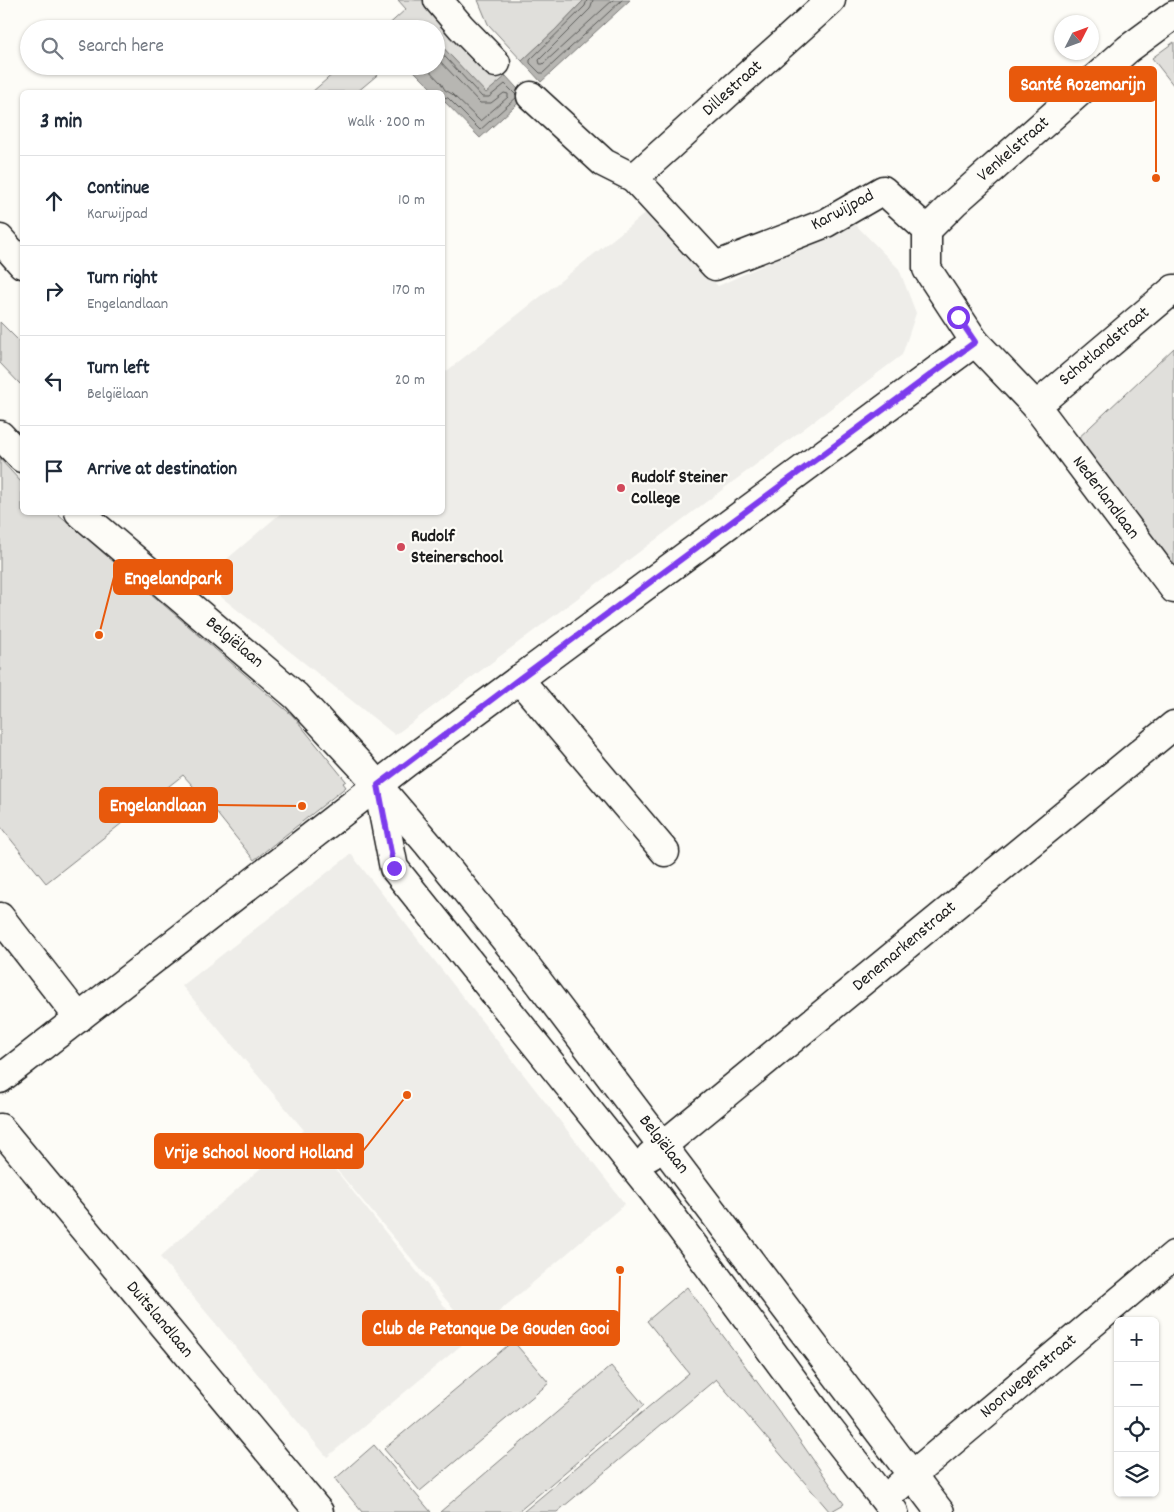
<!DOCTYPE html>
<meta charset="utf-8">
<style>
:root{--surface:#fff;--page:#f2f2f3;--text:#1f2937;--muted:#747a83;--line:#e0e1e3}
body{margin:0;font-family:Dekko,sans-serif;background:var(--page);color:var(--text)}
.controls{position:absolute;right:15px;bottom:15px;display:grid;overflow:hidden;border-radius:8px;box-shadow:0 1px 4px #0004}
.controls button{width:45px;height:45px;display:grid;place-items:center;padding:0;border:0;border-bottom:1px solid var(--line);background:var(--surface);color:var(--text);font:25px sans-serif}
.compass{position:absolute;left:1054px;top:15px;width:45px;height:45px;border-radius:50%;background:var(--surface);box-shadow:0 1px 4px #0004;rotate:48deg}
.stop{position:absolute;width:15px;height:15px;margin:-11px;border:4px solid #7c3aed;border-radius:50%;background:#fff}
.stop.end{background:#7c3aed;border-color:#fff;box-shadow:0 1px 5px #0008}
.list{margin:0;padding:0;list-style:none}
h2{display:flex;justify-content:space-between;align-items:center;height:65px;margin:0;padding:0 20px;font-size:21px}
h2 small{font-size:16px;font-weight:400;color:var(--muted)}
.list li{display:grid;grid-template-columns:32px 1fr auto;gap:15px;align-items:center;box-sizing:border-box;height:90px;padding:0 20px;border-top:1px solid var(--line)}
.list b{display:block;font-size:19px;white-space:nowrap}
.list p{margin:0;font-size:16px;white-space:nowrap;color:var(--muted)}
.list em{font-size:16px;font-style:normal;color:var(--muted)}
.icon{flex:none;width:28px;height:28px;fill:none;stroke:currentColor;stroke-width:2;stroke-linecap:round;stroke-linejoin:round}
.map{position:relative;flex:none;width:1174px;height:1512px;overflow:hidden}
.search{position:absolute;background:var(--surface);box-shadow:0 1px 4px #0004;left:20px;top:20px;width:425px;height:55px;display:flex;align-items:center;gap:12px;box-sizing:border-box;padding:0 18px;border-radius:28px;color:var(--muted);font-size:19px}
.panel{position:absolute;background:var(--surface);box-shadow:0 1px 4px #0004;left:20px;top:90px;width:425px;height:425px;border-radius:8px}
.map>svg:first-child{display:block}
.built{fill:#eeede9}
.green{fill:#e0dfdb;stroke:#7e7e7c}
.water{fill:#b7b6b2;stroke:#797876}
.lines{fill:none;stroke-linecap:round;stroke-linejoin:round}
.shore{stroke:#5a5a58;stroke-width:1}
.minor-casing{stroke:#1c1c1c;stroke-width:31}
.minor{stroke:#fdfcf7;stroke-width:28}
.route{stroke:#7c3aed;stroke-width:6}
.poi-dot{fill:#d1495b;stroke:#fdfcf7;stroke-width:2}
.labels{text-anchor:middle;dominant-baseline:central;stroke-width:4.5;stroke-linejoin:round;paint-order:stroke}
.street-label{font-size:18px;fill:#1c1c1c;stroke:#fdfcf7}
.poi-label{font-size:18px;font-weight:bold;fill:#1c1c1c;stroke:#fdfcf7;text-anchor:start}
.leader{fill:none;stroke:#e8590c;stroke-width:2}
.callout-dot{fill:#e8590c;stroke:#fdfcf7;stroke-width:2}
.callout{fill:#e8590c;stroke:#e8590c;stroke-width:2}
.callout-label{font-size:19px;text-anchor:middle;font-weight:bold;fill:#fff}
</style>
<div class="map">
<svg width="1174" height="1512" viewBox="0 0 1174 1512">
<rect width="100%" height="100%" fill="#fdfcf7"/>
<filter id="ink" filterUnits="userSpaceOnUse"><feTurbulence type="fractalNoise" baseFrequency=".02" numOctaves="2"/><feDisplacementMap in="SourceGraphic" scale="10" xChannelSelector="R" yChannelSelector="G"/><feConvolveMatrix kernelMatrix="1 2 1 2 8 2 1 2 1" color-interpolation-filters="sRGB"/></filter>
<g filter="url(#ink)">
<g class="built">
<path d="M647 212 718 286 854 223 899 269 916 313 902 355 395 735 201 581 281 513 442 512 443 374Z"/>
<path d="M351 854 625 1204 474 1333 310 1138 470 1338 327 1457 160 1257 304 1130 182 986Z"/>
</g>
<g class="green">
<path d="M398 0H446L450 14 506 76 486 94 436 40V29H384L406 9Z"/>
<path d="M478 0H584L555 30 522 61 488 24Z"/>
<path d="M1174 42V86L1152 58Z"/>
<path d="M342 66H388L357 92H312Z"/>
<path d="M0 322 22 344V382L20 384 0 363Z"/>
<path d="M1174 348V574L1074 442Z"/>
<path d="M0 459 22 483V512L57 513 293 716 346 781 343 783 346 787 254 860 211 806 183 775 46 883 0 826Z"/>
<path d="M687 1287 786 1421 844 1504 830 1512 716 1379 557 1512H523L689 1373 647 1321Z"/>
<path d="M513 1341 549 1383 420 1491 384 1449Z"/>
<path d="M611 1366 644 1405 518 1512H440Z"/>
<path d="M374 1445 431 1512H362L335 1479Z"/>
</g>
<g class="water">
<path d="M584 0H630L541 82 522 61 555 30Z"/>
<path d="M436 40 486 93 506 76 525 97 480 138 443 100 442 92H435L409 66H436Z"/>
</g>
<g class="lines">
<g class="shore">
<path d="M587 0 585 6 530 60V63L540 73H543L622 0"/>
<path d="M593 0 590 9 539 60 540 64H543L613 0"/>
<path d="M436 47 482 97H489L505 84 516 95"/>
<path d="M425 66 441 83 445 90 452 94 480 121 508 97V94L504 93 491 103H480L436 57"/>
<path d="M442 97 448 98 480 130 517 97"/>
</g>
<defs>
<g id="minor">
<path d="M438 0 461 27 496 63"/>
<path d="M531 96 604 163 634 178 715 266 826 223 883 190 927 230V269L975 342 1036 406 1174 589"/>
<path d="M634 178 831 0"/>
<path d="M927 230 954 203 1128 49 1174 15"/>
<path d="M0 239 22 264"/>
<path d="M1036 406 1174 289"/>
<path d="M0 435 22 458"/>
<path d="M79 512 296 696 362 767 428 844 528 968 940 1512"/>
<path d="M519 679 665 852"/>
<path d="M378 787 394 868 654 1192 829 1429 894 1512"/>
<path d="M0 917 79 1018"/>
<path d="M0 1079 406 763 975 342"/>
<path d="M0 1128 319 1512"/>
<path d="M650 1156 1174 725"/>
<path d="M898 1487 1174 1255"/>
</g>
</defs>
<use href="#minor" class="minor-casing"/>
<use href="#minor" class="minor"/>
</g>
</g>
<g class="lines" filter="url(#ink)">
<path class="route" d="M394 868 378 785 519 679 975 342 958 317"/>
</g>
<g class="poi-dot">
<circle cx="621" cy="488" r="5"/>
<circle cx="401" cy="547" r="5"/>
</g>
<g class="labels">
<g class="street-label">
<text transform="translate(733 89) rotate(-42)">Dillestraat</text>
<text transform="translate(1014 150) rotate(-41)">Venkelstraat</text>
<text transform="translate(843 211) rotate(-28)">Karwijpad</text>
<text transform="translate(1105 347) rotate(-40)">Schotlandstraat</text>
<text transform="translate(1105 498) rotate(53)">Nederlandlaan</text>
<text transform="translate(234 643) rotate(40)">Belgiëlaan</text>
<text transform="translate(905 947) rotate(-40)">Denemarkenstraat</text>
<text transform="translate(663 1145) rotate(52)">Belgiëlaan</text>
<text transform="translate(159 1320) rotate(50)">Duitslandlaan</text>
<text transform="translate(1029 1377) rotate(-40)">Noorwegenstraat</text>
</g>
<g class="poi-label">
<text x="631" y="478">Rudolf Steiner<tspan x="631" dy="21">College</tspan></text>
<text x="411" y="537">Rudolf<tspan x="411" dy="21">Steinerschool</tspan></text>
</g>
</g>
<path class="leader" d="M1156 178L1156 84M99 635L114 577M302 806L217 805M407 1095L363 1151M620 1270L619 1328"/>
<g class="callout-dot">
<circle cx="1156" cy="178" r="5"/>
<circle cx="99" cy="635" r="5"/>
<circle cx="302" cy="806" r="5"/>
<circle cx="407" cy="1095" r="5"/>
<circle cx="620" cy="1270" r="5"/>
</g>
<g class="callout">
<rect x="1010" y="67" width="146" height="34" rx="5"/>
<rect x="114" y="560" width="118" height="34" rx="5"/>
<rect x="100" y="788" width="117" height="34" rx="5"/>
<rect x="155" y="1134" width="208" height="34" rx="5"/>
<rect x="363" y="1311" width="256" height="34" rx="5"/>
</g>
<g class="callout-label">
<text x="1083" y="90">Santé Rozemarijn</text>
<text x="173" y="584">Engelandpark</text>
<text x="158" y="811">Engelandlaan</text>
<text x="259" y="1158">Vrije School Noord Holland</text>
<text x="491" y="1334">Club de Petanque De Gouden Gooi</text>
</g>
</svg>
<div class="controls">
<button>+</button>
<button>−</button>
<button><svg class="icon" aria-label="locate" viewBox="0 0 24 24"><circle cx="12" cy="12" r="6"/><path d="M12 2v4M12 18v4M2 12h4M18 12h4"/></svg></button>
<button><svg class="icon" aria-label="layers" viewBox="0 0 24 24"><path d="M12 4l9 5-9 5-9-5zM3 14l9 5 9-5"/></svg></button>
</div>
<svg class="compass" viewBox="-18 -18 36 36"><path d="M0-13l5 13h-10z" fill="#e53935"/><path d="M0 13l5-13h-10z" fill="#747a83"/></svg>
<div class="stop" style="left:958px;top:317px"></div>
<div class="stop end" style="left:394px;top:868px"></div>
<div class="search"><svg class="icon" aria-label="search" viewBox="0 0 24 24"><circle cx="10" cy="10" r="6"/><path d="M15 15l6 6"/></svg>Search here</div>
<section class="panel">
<h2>3 min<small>Walk · 200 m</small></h2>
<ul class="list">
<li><svg class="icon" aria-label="ahead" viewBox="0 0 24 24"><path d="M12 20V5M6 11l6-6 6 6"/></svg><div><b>Continue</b><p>Karwijpad</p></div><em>10 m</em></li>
<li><svg class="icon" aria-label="right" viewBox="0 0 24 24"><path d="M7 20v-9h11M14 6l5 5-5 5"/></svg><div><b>Turn right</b><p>Engelandlaan</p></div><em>170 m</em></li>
<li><svg class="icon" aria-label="left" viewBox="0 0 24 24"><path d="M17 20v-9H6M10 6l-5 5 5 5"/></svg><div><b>Turn left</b><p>Belgiëlaan</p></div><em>20 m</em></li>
<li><svg class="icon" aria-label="arrive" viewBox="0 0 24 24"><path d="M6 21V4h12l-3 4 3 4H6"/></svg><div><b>Arrive at destination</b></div></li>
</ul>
</section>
</div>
